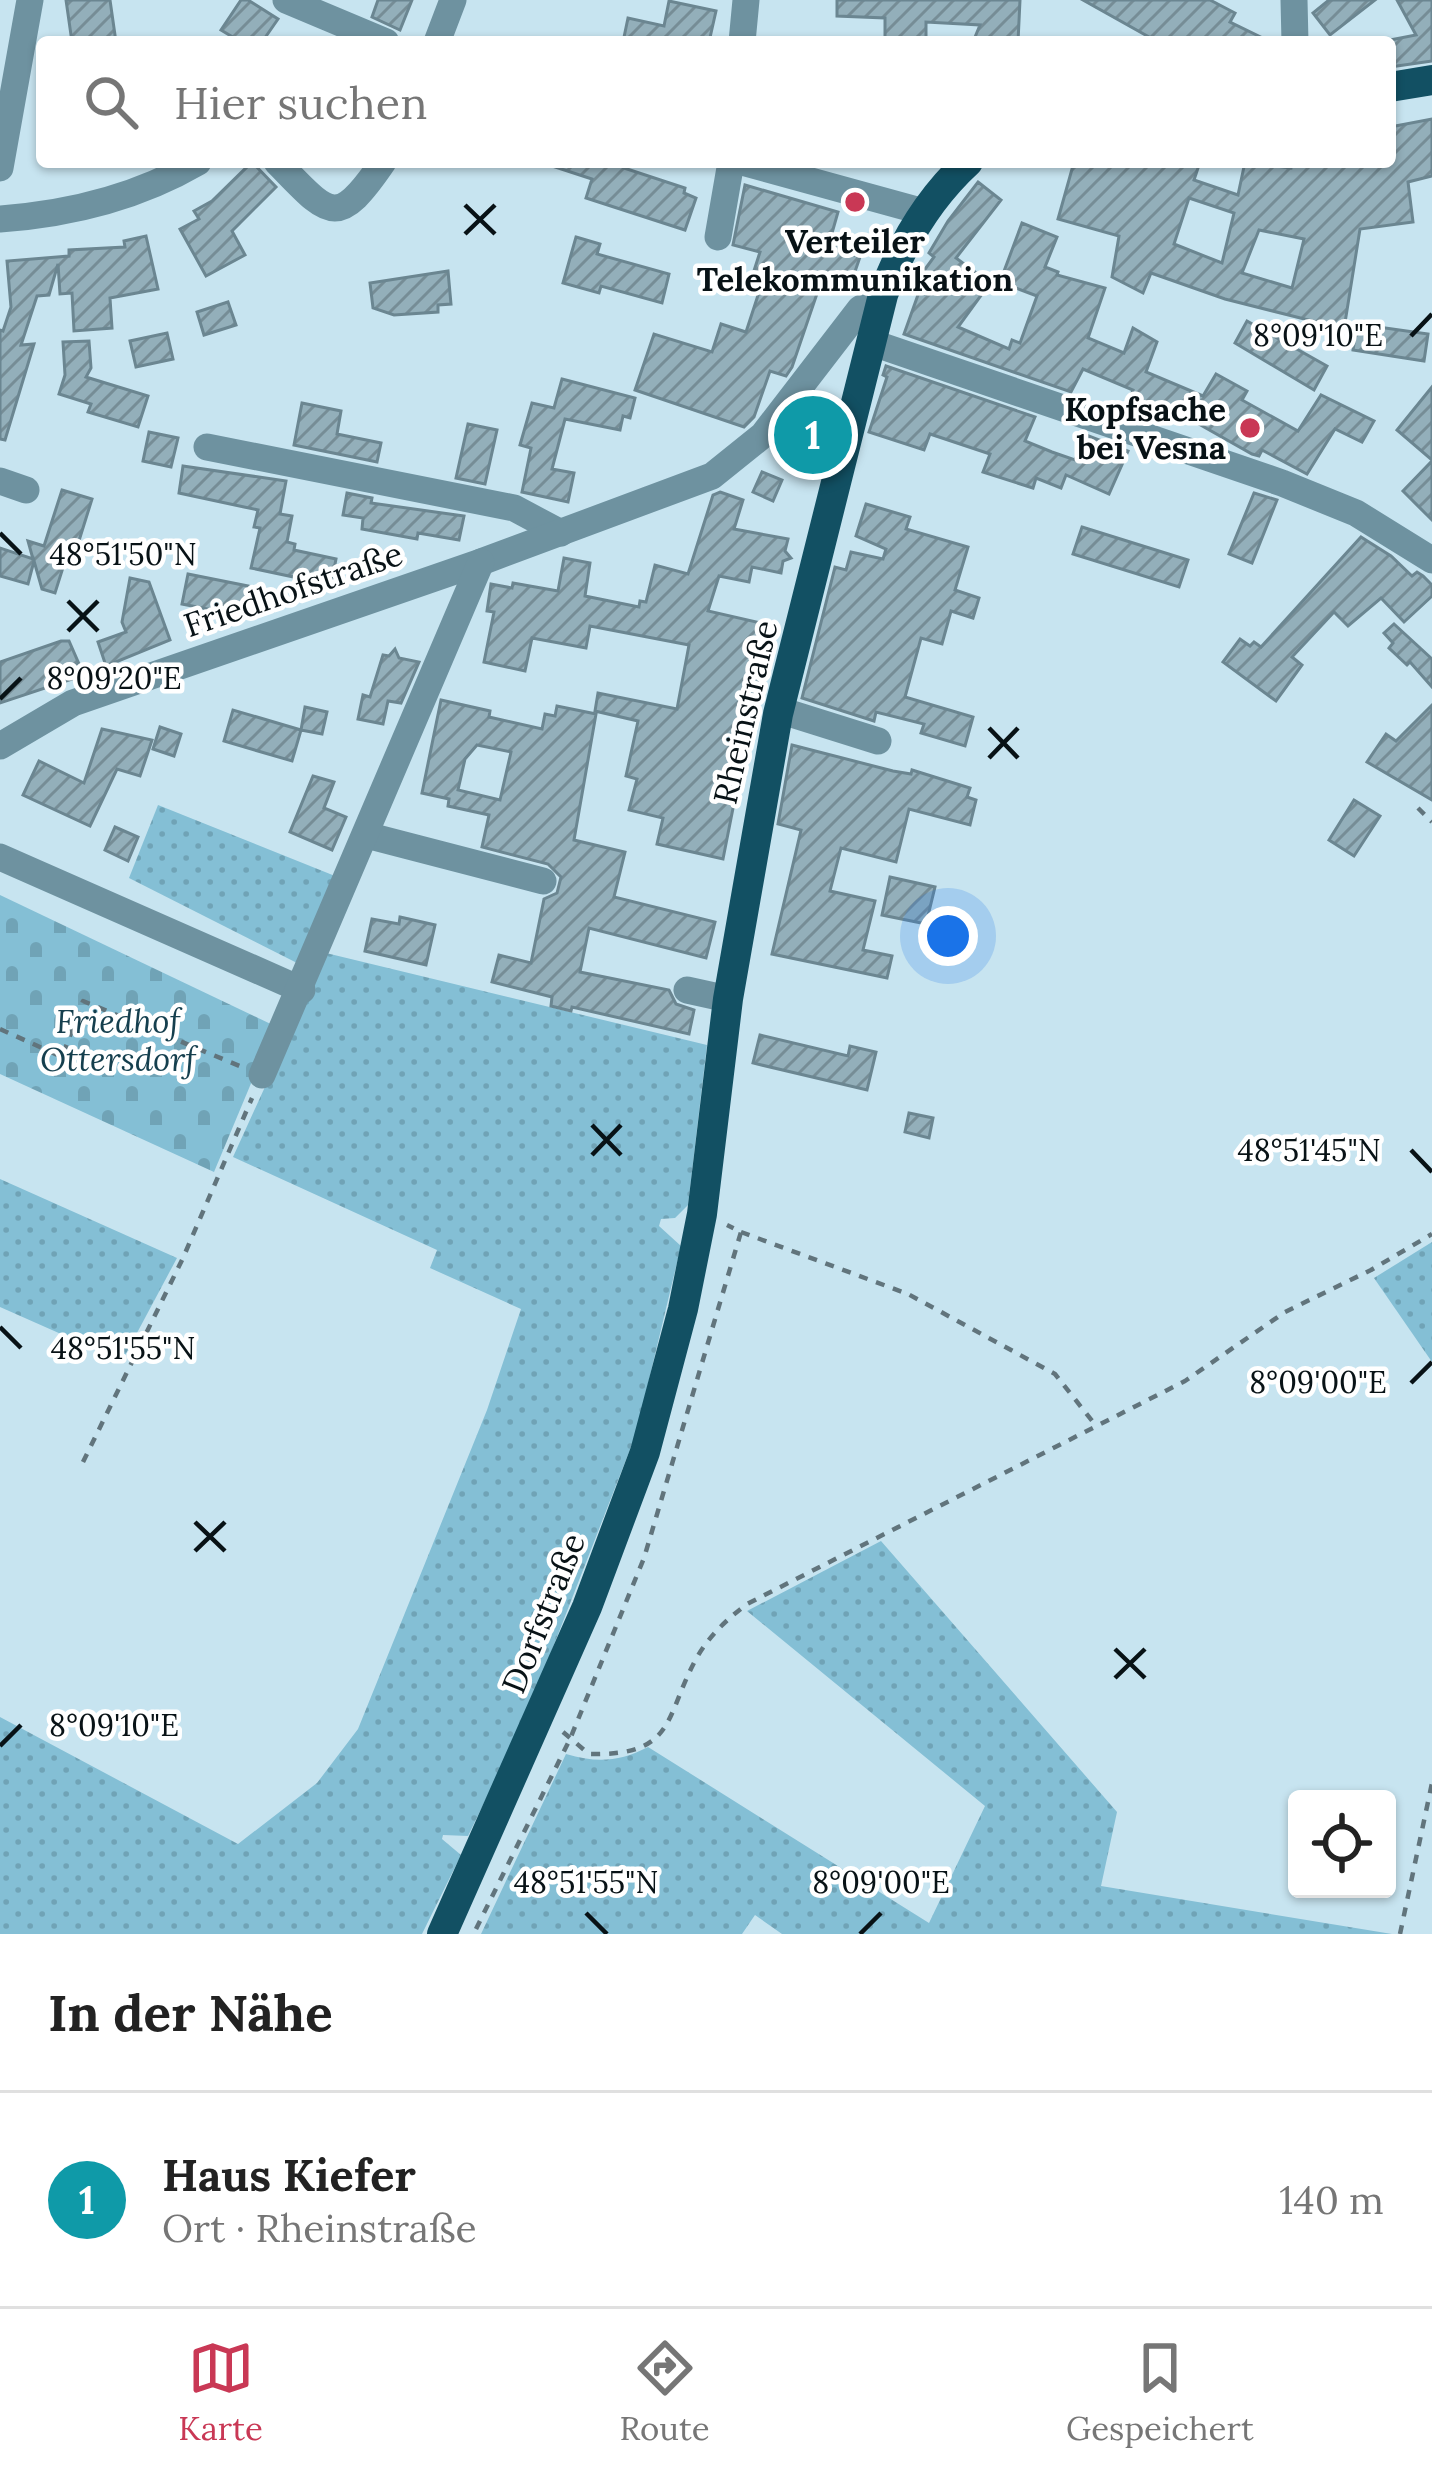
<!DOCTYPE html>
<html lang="de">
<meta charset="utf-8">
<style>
:root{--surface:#fff;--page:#f6f6f6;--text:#222;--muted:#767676;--line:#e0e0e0;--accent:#c93855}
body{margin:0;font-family:Lora,serif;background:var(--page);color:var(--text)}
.controls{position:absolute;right:36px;bottom:36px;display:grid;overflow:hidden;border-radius:12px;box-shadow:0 3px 9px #0004}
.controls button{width:108px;height:108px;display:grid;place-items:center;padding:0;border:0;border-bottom:3px solid var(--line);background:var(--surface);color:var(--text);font:60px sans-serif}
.you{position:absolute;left:948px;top:936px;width:42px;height:42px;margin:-30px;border:9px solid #fff;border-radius:50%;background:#1a73e8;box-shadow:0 0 0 18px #1a73e833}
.badge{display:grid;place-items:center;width:78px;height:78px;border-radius:50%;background:var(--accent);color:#fff;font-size:39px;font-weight:700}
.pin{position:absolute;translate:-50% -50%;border:6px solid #fff;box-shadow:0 3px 12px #0006}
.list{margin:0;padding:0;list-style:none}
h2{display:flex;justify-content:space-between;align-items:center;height:156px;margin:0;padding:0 48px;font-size:51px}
h2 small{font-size:39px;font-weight:400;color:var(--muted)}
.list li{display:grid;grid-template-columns:78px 1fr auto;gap:36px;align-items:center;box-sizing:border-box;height:216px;padding:0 48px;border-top:3px solid var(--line)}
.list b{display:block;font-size:45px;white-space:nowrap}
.list p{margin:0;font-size:39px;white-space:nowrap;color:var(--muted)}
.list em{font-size:39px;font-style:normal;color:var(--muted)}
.icon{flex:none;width:66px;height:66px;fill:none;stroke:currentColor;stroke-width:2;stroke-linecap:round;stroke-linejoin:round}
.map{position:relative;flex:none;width:1432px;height:1934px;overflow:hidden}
.search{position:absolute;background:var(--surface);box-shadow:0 3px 9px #0004;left:36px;right:36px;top:36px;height:132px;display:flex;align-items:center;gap:30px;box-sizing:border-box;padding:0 42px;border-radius:12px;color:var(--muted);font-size:45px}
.sheet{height:372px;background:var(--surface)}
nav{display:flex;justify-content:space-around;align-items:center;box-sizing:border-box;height:168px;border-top:3px solid var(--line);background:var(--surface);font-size:33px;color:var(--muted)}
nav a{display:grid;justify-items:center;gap:6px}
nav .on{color:var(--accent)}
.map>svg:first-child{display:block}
.grass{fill:url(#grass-dots)}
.cemetery{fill:url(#cemetery-stones)}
.building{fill:url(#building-hatch);stroke:#6b8691;stroke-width:3;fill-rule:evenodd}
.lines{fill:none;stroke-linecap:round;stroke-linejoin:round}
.path{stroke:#61747c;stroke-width:4.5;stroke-dasharray:9 9;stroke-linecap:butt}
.minor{stroke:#6e92a0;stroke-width:27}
.major{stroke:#125063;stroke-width:30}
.ticks{fill:none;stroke:#081216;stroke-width:4.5}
.poi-dot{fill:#c93855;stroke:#fff;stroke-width:4.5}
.labels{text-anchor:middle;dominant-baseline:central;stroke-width:9;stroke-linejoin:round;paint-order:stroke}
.poi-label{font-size:33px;font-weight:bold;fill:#081216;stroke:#fff}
.street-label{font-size:33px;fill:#081216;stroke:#fff}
.park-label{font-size:33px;font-style:italic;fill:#153f4e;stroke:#fff}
.ticks-label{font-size:30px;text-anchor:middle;fill:#081216;stroke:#fff;stroke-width:9;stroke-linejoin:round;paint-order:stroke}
</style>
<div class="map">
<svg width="1432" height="1934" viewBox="0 0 1432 1934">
<defs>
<pattern id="grass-dots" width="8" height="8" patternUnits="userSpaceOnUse" patternTransform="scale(3)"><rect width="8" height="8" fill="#84bfd5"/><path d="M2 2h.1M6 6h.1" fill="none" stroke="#70a3b6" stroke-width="1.8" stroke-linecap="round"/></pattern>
<pattern id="cemetery-stones" width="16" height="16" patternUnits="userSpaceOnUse" patternTransform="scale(3)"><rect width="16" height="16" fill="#84bfd5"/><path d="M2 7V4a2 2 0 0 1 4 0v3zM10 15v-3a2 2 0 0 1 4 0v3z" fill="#70a3b6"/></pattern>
<pattern id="building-hatch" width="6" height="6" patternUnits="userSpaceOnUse" patternTransform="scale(3)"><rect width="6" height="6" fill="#93afba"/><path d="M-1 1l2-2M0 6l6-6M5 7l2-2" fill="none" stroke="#768d96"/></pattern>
</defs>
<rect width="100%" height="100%" fill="#c7e4f0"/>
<g class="grass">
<path d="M158 805 340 878 301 965 129 878Z"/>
<path d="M326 953 707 1045 688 1205 675 1218 661 1219 659 1226 681 1246 636 1434 527 1714 468 1836 443 1835 442 1839 461 1855 422 1934H0V1717L238 1844 317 1783 358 1729 487 1410 521 1309 430 1268 437 1250 233 1157Z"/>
<path d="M0 1179 177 1258 122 1361 0 1307Z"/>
<path d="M1432 1242V1362L1374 1278Z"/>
<path d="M881 1541 1117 1812 1101 1886 1392 1934H782L755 1915 742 1934H481L566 1754C597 1763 619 1762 648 1747L929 1923 985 1806 747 1611Z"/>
</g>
<path class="cemetery" d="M0 895 275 1026 214 1172 0 1074Z"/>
<g class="building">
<path d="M66 0H110L116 42H72Z"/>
<path d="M241 0H248L278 19 262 42H241L221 30Z"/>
<path d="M378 0H412L400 30 372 17Z"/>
<path d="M837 0H1020L1018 42H973L980 25 926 22V41H885V18L837 16Z"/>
<path d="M1083 0H1210L1235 13 1230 22 1271 42H1158Z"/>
<path d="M1329 0H1375L1330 35 1313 13Z"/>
<path d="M1397 0H1432V61L1390 67V40L1416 35Z"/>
<path d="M669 1 716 11 709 42H623L628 18 664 26Z"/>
<path d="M1432 119V176L1408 182 1413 222 1360 229 1344 329 1225 299 1151 273 1143 293 1112 277 1119 236 1058 219 1074 162H1200L1194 180 1238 195 1245 162 1291 168 1292 162H1390V127ZM1189 198 1234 213 1222 263 1174 244ZM1259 230 1304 239 1292 288 1242 273Z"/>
<path d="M252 162 276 187 232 231 245 255 206 276 180 229 199 219 194 211 212 201Z"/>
<path d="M553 162H626L624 168 685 188 684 193 696 198 685 230 586 198 592 179 552 166Z"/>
<path d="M978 182 1001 200 956 258 990 283 958 327 1009 349 1012 340 1020 343 1037 296 1000 282 1022 223 1057 237 1045 267 1058 272 1057 275 1105 288 1088 338 1124 353 1133 328 1157 342 1146 372 1203 396 1216 374 1247 391 1242 400 1298 431 1321 395 1374 421 1362 442 1335 429 1307 474 1262 450 1259 456 1252 454 1167 406 1160 422 1125 410 1133 390 1083 369 1071 392 904 334 919 292 912 287 934 257 929 253 948 221Z"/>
<path d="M745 185 838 212 830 240 848 247 846 252 860 257 850 286 823 276 792 367 786 376 770 371 754 417 744 427 635 390 654 334 712 352 721 324 746 332 763 280 752 277 760 252 733 245Z"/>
<path d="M146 236 158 289 110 298 112 328 74 331 72 293 60 294 58 264 49 295 37 296 21 345 34 344 5 440 0 439V330L3 331 11 307 7 261 69 256V250L125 247 124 241Z"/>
<path d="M576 237 600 244 597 254 669 274 662 303 601 286 599 293 563 283Z"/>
<path d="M448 271 451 304 438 305V312L394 315 373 308 370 283Z"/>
<path d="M228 302 236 325 204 335 197 312Z"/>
<path d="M1247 321 1327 366 1314 390 1235 343Z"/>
<path d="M1357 324 1428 334 1424 361 1353 350Z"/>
<path d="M167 333 173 359 136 367 130 341Z"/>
<path d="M89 341 91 368 86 377 148 396 138 427 88 412 91 404 59 394 65 375 63 342Z"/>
<path d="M886 366 1035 417 1025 441 1052 452 1075 460 1086 435 1128 451 1109 494 1066 475 1061 488 1036 478 1033 488 983 472 990 454 930 434 924 450 869 432 887 377 883 375Z"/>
<path d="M562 379 635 398 630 418 623 416 620 430 565 419 552 469 574 473 568 502 522 492 531 448 520 445 532 403 554 408Z"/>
<path d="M1432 387V460L1397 430Z"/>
<path d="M302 403 341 411 337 434 381 443 377 462 294 445Z"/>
<path d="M805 410 832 417 822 460 816 458 814 470 789 465Z"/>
<path d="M468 424 497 430 485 484 456 478Z"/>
<path d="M149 432 178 438 171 467 143 461Z"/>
<path d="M1432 461V520L1403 491Z"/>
<path d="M183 466 286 481 280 514 292 516 287 542 295 544 294 550 336 559 331 585 251 568 260 528 254 527 258 510 179 493Z"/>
<path d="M762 472 782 480 773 501 753 492Z"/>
<path d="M62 490 92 499 78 544 71 542 55 593 42 589 34 561 28 584 0 576V548L33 559 28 541 44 546Z"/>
<path d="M720 492 743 500 734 529 788 539 785 551 791 558 783 561 781 573 752 567 749 582 719 576 708 611 774 626 750 722 723 859 657 844 663 818 629 810 637 779 626 776 638 721 595 711 598 693 677 709 689 645 590 626 586 648 532 638 525 671 484 662 494 612 487 611 491 584 512 588 513 583 558 591 564 558 590 563 585 596 639 607 640 601 646 602 655 565 688 574 713 495Z"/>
<path d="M347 493 372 498 371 503 464 516 459 540 418 533 417 539 362 529 363 518 343 515Z"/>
<path d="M1254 493 1277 500 1252 563 1229 554Z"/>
<path d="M866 504 910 517 906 529 968 547 955 590 979 598 973 618 951 611 942 644 921 638 905 697 973 717 965 746 921 733 924 724 876 712 874 721 802 698 835 567 846 570 851 552 883 559 886 549 856 536Z"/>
<path d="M1082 527 1188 560 1179 587 1073 554Z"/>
<path d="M1361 537 1391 556 1412 576 1417 572 1423 576 1432 585V596L1404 622 1381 598 1348 626 1334 612 1292 657 1302 665 1276 701 1223 662 1240 639 1250 646 1254 642 1261 647Z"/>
<path d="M188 574 248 586 243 616 182 604Z"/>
<path d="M130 578 149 582 170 640 106 666 98 642 126 632 122 622Z"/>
<path d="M1394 624 1432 659V687L1410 662 1407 665 1389 648 1393 643 1384 633Z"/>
<path d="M61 641H69L79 664 68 668 72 679 0 703V662Z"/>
<path d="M395 649 399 658 419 662 401 703 388 701 383 724 358 719 363 695 370 697 383 655 389 656Z"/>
<path d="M441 700 490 711 489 717 542 729 545 714 555 716 557 706 596 714 574 840 625 852 614 897 715 922 706 958 589 928 580 972 669 990 676 1004 694 1010 689 1034 572 1007 571 1011 551 1006 552 997 492 982 499 955 531 963 544 899 557 893 561 877 548 864 482 847 489 815 448 806 449 799 422 793ZM477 745 511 752 500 800 458 790 465 759Z"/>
<path d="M1432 705V800L1367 762 1386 734 1396 741Z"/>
<path d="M305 707 327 712 322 734 301 730 292 761 224 741 233 710 301 730Z"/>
<path d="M160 727 181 734 174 756 153 749Z"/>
<path d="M102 729 152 740 140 776 117 769 90 826 23 795 39 761 84 783Z"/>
<path d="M792 745 893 771 911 774 912 770 970 788 967 797 976 800 970 825 909 809 896 862 841 848 830 891 875 901 863 950 892 956 887 978 772 954 801 830 778 824Z"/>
<path d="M313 776 334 782 324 808 346 817 332 850 290 832Z"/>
<path d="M1354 800 1380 816 1354 856 1329 840Z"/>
<path d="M115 827 138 837 128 861 105 850Z"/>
<path d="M890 877 935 887 926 924 882 915Z"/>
<path d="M400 917 435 925 426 965 365 951 372 919 399 924Z"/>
<path d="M760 1035 848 1056 850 1046 876 1052 867 1090 753 1063Z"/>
<path d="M909 1113 933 1118 929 1138 905 1132Z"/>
</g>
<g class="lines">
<g class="path">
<path d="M1418 808 1432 822"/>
<path d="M0 1029 62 1057 83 1001 242 1067"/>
<path d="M741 1232 908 1294 1055 1374 1097 1427"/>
<path d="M83 1462 183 1258 252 1098"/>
<path d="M563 1732 589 1754C676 1756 664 1718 696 1659 709 1636 726 1620 747 1604L1185 1381 1285 1312 1371 1270 1432 1234"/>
<path d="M476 1929 570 1739 644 1558 741 1232 727 1225"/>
<path d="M1400 1934 1432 1783"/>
</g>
<g class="minor">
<path d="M286 0 386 42"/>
<path d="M1294 0 1295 42"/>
<path d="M437 42 453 0"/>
<path d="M742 42 746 0"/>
<path d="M277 162C329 215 336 231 383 162"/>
<path d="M742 162 924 212"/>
<path d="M0 168 30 0"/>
<path d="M0 219C69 214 138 197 198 162"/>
<path d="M718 237 731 162"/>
<path d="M873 343 1282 483 1356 513 1432 560"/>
<path d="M207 447 514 508 561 533"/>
<path d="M0 481 26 490"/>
<path d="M778 714H792L878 741"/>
<path d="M0 746 73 703 481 562 712 476 763 435 860 309 883 295"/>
<path d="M366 835 543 881"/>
<path d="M0 857 302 990"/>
<path d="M687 990 728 999"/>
<path d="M262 1075 481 562"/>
</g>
<g class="major">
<path d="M1390 87 1432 80"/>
<path d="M442 1934 587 1607 645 1452 683 1309 702 1214 728 999 778 714 883 295C901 245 929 198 968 162"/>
</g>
</g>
<path class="ticks" d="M465 205 495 234M465 234 495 205M1411 336 1432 314M0 533 21 554M68 601 98 631M68 631 98 601M0 699 21 678M989 728 1018 758M989 758 1018 728M592 1125 621 1155M1411 1150 1432 1172M592 1155 621 1125M0 1327 21 1348M1411 1383 1432 1362M195 1522 225 1551M195 1551 225 1522M1115 1649 1145 1678M1115 1678 1145 1649M0 1746 21 1725M586 1913 607 1934M860 1934 881 1913"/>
<g class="poi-dot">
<circle cx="855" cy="202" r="12"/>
<circle cx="1250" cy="428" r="12"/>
</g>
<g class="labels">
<g class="poi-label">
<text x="855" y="241">Verteiler<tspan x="855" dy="38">Telekommunikation</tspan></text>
<text x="1226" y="409" text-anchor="end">Kopfsache<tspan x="1226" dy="38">bei Vesna</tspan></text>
</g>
<g class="street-label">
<text transform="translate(293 589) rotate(-19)">Friedhofstraße</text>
<text transform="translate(745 712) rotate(-77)">Rheinstraße</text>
<text transform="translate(543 1613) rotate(-68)">Dorfstraße</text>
</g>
<g class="park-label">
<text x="118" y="1021">Friedhof<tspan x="118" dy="38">Ottersdorf</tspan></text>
</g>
</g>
<g class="ticks-label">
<text x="1318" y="346">8°09'10"E</text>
<text x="123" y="565">48°51'50"N</text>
<text x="114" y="689">8°09'20"E</text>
<text x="1309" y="1161">48°51'45"N</text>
<text x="123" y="1359">48°51'55"N</text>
<text x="1318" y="1393">8°09'00"E</text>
<text x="114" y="1736">8°09'10"E</text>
<text x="586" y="1893">48°51'55"N</text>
<text x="881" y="1893">8°09'00"E</text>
</g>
</svg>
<div class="controls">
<button><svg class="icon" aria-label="locate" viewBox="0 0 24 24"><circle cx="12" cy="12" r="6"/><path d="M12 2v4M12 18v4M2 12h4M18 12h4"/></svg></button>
</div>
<div class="you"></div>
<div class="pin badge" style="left:813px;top:435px;background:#0f9aa8">1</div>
<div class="search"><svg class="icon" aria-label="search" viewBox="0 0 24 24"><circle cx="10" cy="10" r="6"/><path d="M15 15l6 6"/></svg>Hier suchen</div>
</div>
<section class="sheet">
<h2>In der Nähe<small></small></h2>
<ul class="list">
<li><span class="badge" style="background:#0f9aa8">1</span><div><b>Haus Kiefer</b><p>Ort · Rheinstraße</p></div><em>140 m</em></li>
</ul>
</section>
<nav>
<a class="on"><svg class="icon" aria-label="map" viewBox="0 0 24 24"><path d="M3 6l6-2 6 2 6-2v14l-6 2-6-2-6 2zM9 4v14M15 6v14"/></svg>Karte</a>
<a><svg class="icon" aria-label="directions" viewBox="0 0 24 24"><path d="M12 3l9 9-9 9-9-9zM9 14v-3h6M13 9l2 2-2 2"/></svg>Route</a>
<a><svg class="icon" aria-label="saved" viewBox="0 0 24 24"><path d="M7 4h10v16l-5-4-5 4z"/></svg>Gespeichert</a>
</nav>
